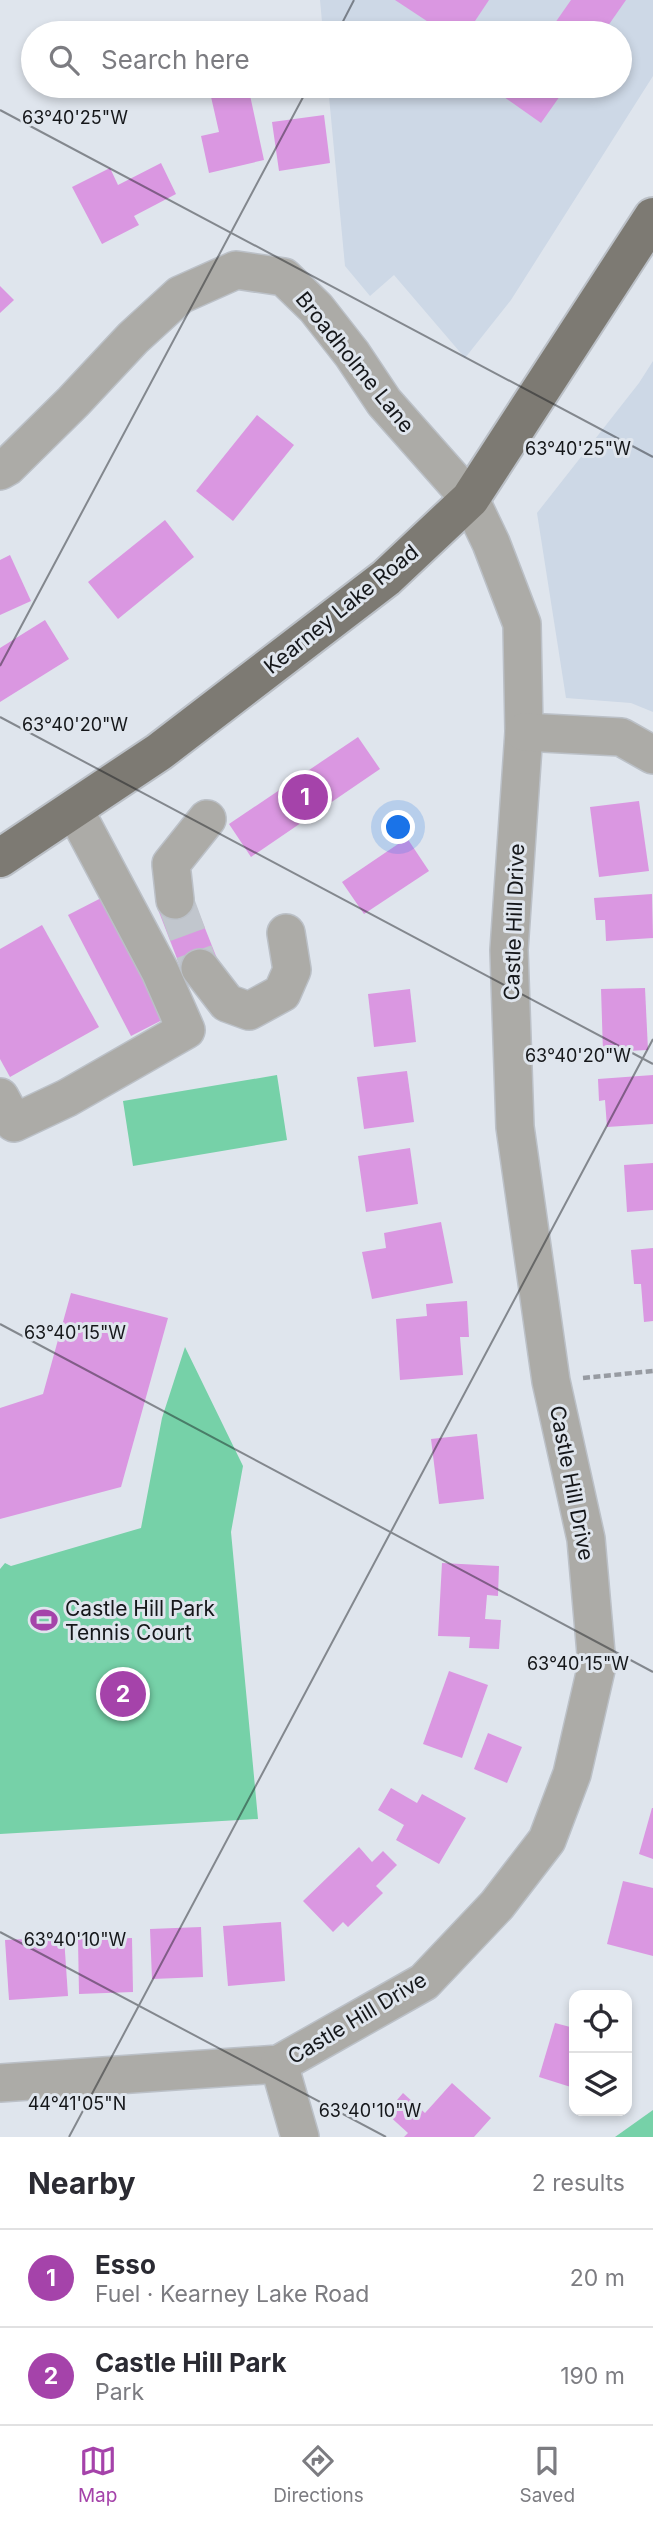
<!DOCTYPE html>
<meta charset="utf-8">
<style>
:root{--surface:#fff;--page:#f7f7f7;--text:#2b2b33;--muted:#7c7c81;--line:#e1e1e2;--accent:#a543aa}
body{margin:0;font-family:Inter,sans-serif;background:var(--page);color:var(--text)}
.controls{position:absolute;right:21px;bottom:21px;display:grid;overflow:hidden;border-radius:14px;box-shadow:0 4px 10px #0003}
.controls button{width:63px;height:63px;display:grid;place-items:center;padding:0;border:0;border-bottom:2px solid var(--line);background:var(--surface);color:var(--text);font:35px sans-serif}
.you{position:absolute;left:399px;top:828px;width:24px;height:24px;margin:-18px;border:5px solid #fff;border-radius:50%;background:#1a73e8;box-shadow:0 0 0 10px #1a73e833}
.badge{display:grid;place-items:center;width:46px;height:46px;border-radius:50%;background:var(--accent);color:#fff;font-size:23px;font-weight:700}
.pin{position:absolute;translate:-50% -50%;border:4px solid #fff;box-shadow:0 2px 7px #0006}
.list{margin:0;padding:0;list-style:none}
h2{display:flex;justify-content:space-between;align-items:center;height:91px;margin:0;padding:0 28px;font-size:30px}
h2 small{font-size:23px;font-weight:400;color:var(--muted)}
.list li{display:grid;grid-template-columns:46px 1fr auto;gap:21px;align-items:center;box-sizing:border-box;height:98px;padding:0 28px;border-top:2px solid var(--line)}
.list b{display:block;font-size:26px;white-space:nowrap}
.list p{margin:0;font-size:23px;white-space:nowrap;color:var(--muted)}
.list em{font-size:23px;font-style:normal;color:var(--muted)}
.icon{flex:none;width:38px;height:38px;fill:none;stroke:currentColor;stroke-width:2;stroke-linecap:round;stroke-linejoin:round}
.map{position:relative;flex:none;width:653px;height:2137px;overflow:hidden}
.search{position:absolute;background:var(--surface);box-shadow:0 4px 10px #0003;left:21px;right:21px;top:21px;height:77px;display:flex;align-items:center;gap:18px;box-sizing:border-box;padding:0 24px;border-radius:38px;color:var(--muted);font-size:26px}
.sheet{height:287px;background:var(--surface)}
nav{display:flex;justify-content:space-around;align-items:center;box-sizing:border-box;height:98px;border-top:2px solid var(--line);background:var(--surface);font-size:19px;color:var(--muted)}
nav a{display:grid;justify-items:center;gap:4px}
nav .on{color:var(--accent)}
.map>svg:first-child{display:block}
.built{fill:#cdd8e6}
.green{fill:#76d1a8}
.building{fill:#da97e1}
.lines{fill:none;stroke-linecap:round;stroke-linejoin:round}
.minor-tunnel{stroke:#c1c6cd;stroke-width:37;stroke-dasharray:37 18;stroke-linecap:butt}
.minor-casing{stroke:#bbc0c7;stroke-width:40}
.major-casing{stroke:#bbc0c7;stroke-width:42}
.path{stroke:#979ba2;stroke-width:4.5;stroke-dasharray:7 3.5;stroke-linecap:butt}
.minor{stroke:#acaba7;stroke-width:37}
.major{stroke:#7d7a73;stroke-width:38}
.ticks{fill:none;stroke:#15171a;stroke-width:2;stroke-opacity:0.45}
.labels{text-anchor:middle;dominant-baseline:central;stroke-width:6;stroke-linejoin:round;paint-order:stroke}
.street-label{font-size:21px;fill:#15171a;stroke:#dfe5ed}
.poi-label{font-size:21px;fill:#15171a;stroke:#dfe5ed;text-anchor:start}
.ticks-label{font-size:18px;text-anchor:middle;fill:#15171a;stroke:#dfe5ed;stroke-width:6;stroke-linejoin:round;paint-order:stroke}
</style>
<div class="map">
<svg width="653" height="2137" viewBox="0 0 653 2137">
<rect width="100%" height="100%" fill="#dfe5ed"/>
<g class="built">
<path d="M320 0H653V76L511 300 465 358 394 275 370 296 345 266 328 86H620V33H323Z"/>
<path d="M653 361V712L631 703 566 698 537 513 639 383Z"/>
</g>
<g class="green">
<path d="M277 1075 287 1140 133 1166 123 1101Z"/>
<path d="M185 1347 243 1466 231 1532 258 1819 0 1834V1569L5 1563 11 1566 141 1528 162 1418Z"/>
<path d="M653 2110V2137H615Z"/>
</g>
<g class="building">
<path d="M395 0H489L467 33H445Z"/>
<path d="M571 0H626L603 33H548Z"/>
<path d="M218 86H248L264 160 209 173 201 136 219 132 209 88Z"/>
<path d="M512 86H567L541 123 504 97Z"/>
<path d="M324 115 330 163 279 171 272 122Z"/>
<path d="M161 163 176 194 134 216 139 225 102 244 72 187 110 168 118 185Z"/>
<path d="M0 286 14 300 0 313Z"/>
<path d="M257 415 294 445 233 521 196 491Z"/>
<path d="M165 520 194 557 118 619 88 582Z"/>
<path d="M10 555 31 601 0 615V560Z"/>
<path d="M45 620 69 659 0 702V648Z"/>
<path d="M358 737 380 769 251 857 229 824Z"/>
<path d="M639 801 649 871 599 877 590 807Z"/>
<path d="M407 838 429 871 364 914 342 882Z"/>
<path d="M191 893 218 961 183 974 157 907Z"/>
<path d="M652 894 653 938 606 941 605 920H596L594 898Z"/>
<path d="M107 895 170 1016 131 1036 68 915Z"/>
<path d="M42 925 99 1027 10 1077 0 1059V949Z"/>
<path d="M645 988 648 1050 603 1052 601 989Z"/>
<path d="M410 989 416 1042 374 1047 368 994Z"/>
<path d="M407 1071 414 1122 364 1129 357 1077Z"/>
<path d="M653 1075V1124L607 1127 605 1100 599 1101 598 1079Z"/>
<path d="M410 1148 418 1204 366 1212 358 1156Z"/>
<path d="M653 1163V1210L627 1212 624 1165Z"/>
<path d="M441 1222 453 1283 372 1299 362 1252 386 1248 384 1233Z"/>
<path d="M653 1248V1321L644 1322 641 1284H634L631 1250Z"/>
<path d="M71 1293 168 1318 121 1487 0 1519V1408L43 1394Z"/>
<path d="M467 1301 469 1337H460L463 1375 400 1380 396 1319 427 1316 426 1304Z"/>
<path d="M477 1434 484 1499 439 1504 431 1439Z"/>
<path d="M442 1563 499 1566 498 1596 487 1595 485 1619 501 1620 499 1649 469 1648 470 1637 438 1636Z"/>
<path d="M449 1671 488 1685 462 1758 423 1744Z"/>
<path d="M488 1733 522 1747 507 1783 474 1769Z"/>
<path d="M391 1788 417 1803 422 1794 466 1818 439 1864 396 1840 404 1825 378 1810Z"/>
<path d="M652 1808H653V1859L639 1854Z"/>
<path d="M359 1847 372 1862 383 1851 397 1865 376 1886 383 1893 348 1927 343 1922 333 1932 303 1901Z"/>
<path d="M623 1881 653 1888V1956L607 1944Z"/>
<path d="M281 1922 285 1981 228 1986 223 1926Z"/>
<path d="M201 1927 203 1977 152 1979 150 1929Z"/>
<path d="M64 1937 68 1996 9 2000 5 1940Z"/>
<path d="M132 1938 133 1992 79 1994 78 1939Z"/>
<path d="M555 2023 574 2028V2088L539 2077Z"/>
<path d="M452 2083 491 2118 474 2137H404L408 2133 386 2113 403 2093 425 2113Z"/>
</g>
<g class="lines">
<path class="minor-tunnel" d="M175 900 200 968"/>
<defs>
<g id="minor">
<path d="M0 471 7 467 73 402 133 338 180 295 236 270 284 277 316 308 352 354 384 402 470 499 491 543 522 624 524 732 509 950 515 1127 551 1381 586 1539 597 1665 572 1774 547 1840 497 1905 424 1982 279 2064 0 2083"/>
<path d="M524 732 621 737 653 755"/>
<path d="M175 900 171 864 207 819"/>
<path d="M200 968 227 1003 249 1011 282 993 292 970 286 933"/>
<path d="M0 1097 14 1123 67 1098 186 1030 160 971 74 809"/>
<path d="M279 2064 300 2137"/>
</g>
<path id="major" d="M0 858 159 752 309 637 386 578 470 499 653 217"/>
</defs>
<use href="#minor" class="minor-casing"/>
<use href="#major" class="major-casing"/>
<path class="path" d="M583 1378 653 1371"/>
<use href="#minor" class="minor"/>
<use href="#major" class="major"/>
</g>
<path class="ticks" d="M337 33 354 0M0 110 653 457M0 666 309 86M0 717 653 1064M0 1324 653 1672M0 1932 386 2137M69 2137 653 1039"/>
<defs>
<symbol id="stadium-bare" viewBox="-9 -9 18 18"><path d="M0-5a6.5 5 0 1 0 0 10a6.5 5 0 1 0 0-10ZM-3.5-1.8h7v3.6h-7Z" fill="#a543aa" stroke="#dfe5ed" stroke-width="2.5" paint-order="stroke"/></symbol>
</defs>
<g fill-rule="evenodd">
<use href="#stadium-bare" x="25" y="1601" width="38" height="38"/>
</g>
<g class="labels">
<g class="street-label">
<text transform="translate(355 362) rotate(51)">Broadholme Lane</text>
<text transform="translate(341 609) rotate(-39)">Kearney Lake Road</text>
<text transform="translate(514 922) rotate(-88)">Castle Hill Drive</text>
<text transform="translate(572 1483) rotate(79)">Castle Hill Drive</text>
<text transform="translate(357 2018) rotate(-31)">Castle Hill Drive</text>
</g>
<g class="poi-label">
<text x="65" y="1608">Castle Hill Park<tspan x="65" dy="24">Tennis Court</tspan></text>
</g>
</g>
<g class="ticks-label">
<text x="75" y="124">63°40'25"W</text>
<text x="578" y="455">63°40'25"W</text>
<text x="75" y="731">63°40'20"W</text>
<text x="578" y="1062">63°40'20"W</text>
<text x="75" y="1339">63°40'15"W</text>
<text x="578" y="1670">63°40'15"W</text>
<text x="75" y="1946">63°40'10"W</text>
<text x="77" y="2110">44°41'05"N</text>
<text x="370" y="2117">63°40'10"W</text>
</g>
</svg>
<div class="controls">
<button><svg class="icon" aria-label="locate" viewBox="0 0 24 24"><circle cx="12" cy="12" r="6"/><path d="M12 2v4M12 18v4M2 12h4M18 12h4"/></svg></button>
<button><svg class="icon" aria-label="layers" viewBox="0 0 24 24"><path d="M12 4l9 5-9 5-9-5zM3 14l9 5 9-5"/></svg></button>
</div>
<div class="you"></div>
<div class="pin badge" style="left:305px;top:797px">1</div>
<div class="pin badge" style="left:123px;top:1694px">2</div>
<div class="search"><svg class="icon" aria-label="search" viewBox="0 0 24 24"><circle cx="10" cy="10" r="6"/><path d="M15 15l6 6"/></svg>Search here</div>
</div>
<section class="sheet">
<h2>Nearby<small>2 results</small></h2>
<ul class="list">
<li><span class="badge">1</span><div><b>Esso</b><p>Fuel · Kearney Lake Road</p></div><em>20 m</em></li>
<li><span class="badge">2</span><div><b>Castle Hill Park</b><p>Park</p></div><em>190 m</em></li>
</ul>
</section>
<nav>
<a class="on"><svg class="icon" aria-label="map" viewBox="0 0 24 24"><path d="M3 6l6-2 6 2 6-2v14l-6 2-6-2-6 2zM9 4v14M15 6v14"/></svg>Map</a>
<a><svg class="icon" aria-label="directions" viewBox="0 0 24 24"><path d="M12 3l9 9-9 9-9-9zM9 14v-3h6M13 9l2 2-2 2"/></svg>Directions</a>
<a><svg class="icon" aria-label="saved" viewBox="0 0 24 24"><path d="M7 4h10v16l-5-4-5 4z"/></svg>Saved</a>
</nav>
